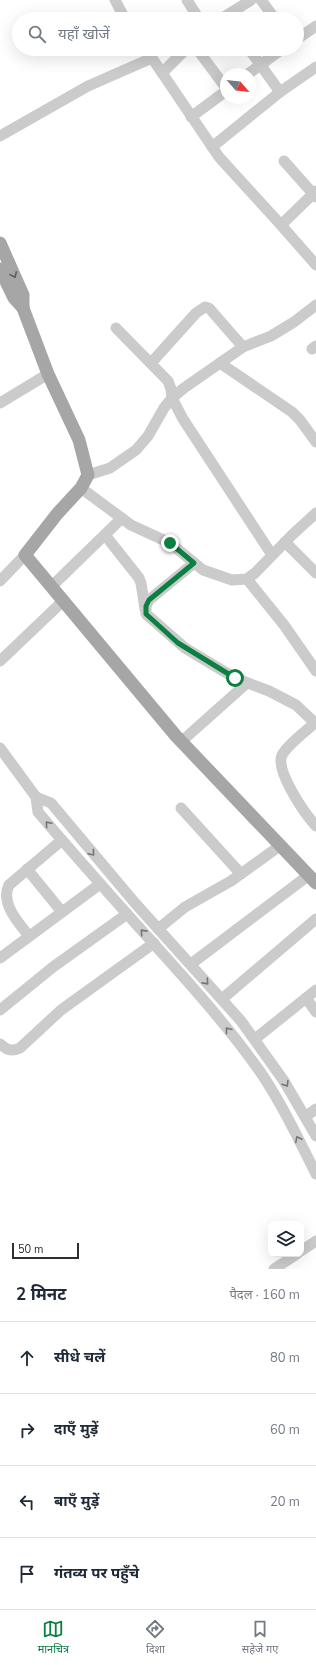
<!DOCTYPE html>
<html lang="hi">
<meta charset="utf-8">
<style>
:root{--surface:#fff;--page:#f2f2f3;--text:#1f2937;--muted:#747a83;--line:#e0e1e3;--accent:#0b8043}
body{margin:0;font-family:"Nunito Sans","Noto Sans Devanagari",sans-serif;background:var(--page);color:var(--text)}
.controls{position:absolute;right:12px;bottom:12px;display:grid;overflow:hidden;border-radius:8px;box-shadow:0 4px 16px #0002}
.controls button{width:36px;height:36px;display:grid;place-items:center;padding:0;border:0;border-bottom:1px solid var(--line);background:var(--surface);color:var(--text);font:20px sans-serif}
.compass{position:absolute;left:220px;top:68px;width:36px;height:36px;border-radius:50%;background:var(--surface);box-shadow:0 4px 16px #0002;rotate:118deg}
.scale{position:absolute;left:12px;bottom:10px;width:67px;box-sizing:border-box;padding-left:4px;border:2px solid #2e2e2e;border-top:0;font-size:11px;line-height:14px;white-space:nowrap;color:#2e2e2e;-webkit-text-stroke:3px #fff;paint-order:stroke}
.stop{position:absolute;width:12px;height:12px;margin:-9px;border:3px solid #0b8043;border-radius:50%;background:#fff}
.stop.end{background:#0b8043;border-color:#fff;box-shadow:0 1px 4px #0008}
.list{margin:0;padding:0;list-style:none}
h2{display:flex;justify-content:space-between;align-items:center;height:52px;margin:0;padding:0 16px;font-size:17px}
h2 small{font-size:13px;font-weight:400;color:var(--muted)}
.list li{display:grid;grid-template-columns:26px 1fr auto;gap:12px;align-items:center;box-sizing:border-box;height:72px;padding:0 16px;border-top:1px solid var(--line)}
.list b{display:block;font-size:15px;white-space:nowrap}
.list em{font-size:13px;font-style:normal;color:var(--muted)}
.icon{flex:none;width:22px;height:22px;fill:none;stroke:currentColor;stroke-width:2;stroke-linecap:round;stroke-linejoin:round}
.map{position:relative;flex:none;width:316px;height:1269px;overflow:hidden}
.search{position:absolute;background:var(--surface);box-shadow:0 4px 16px #0002;left:12px;right:12px;top:12px;height:44px;display:flex;align-items:center;gap:10px;box-sizing:border-box;padding:0 14px;border-radius:22px;color:var(--muted);font-size:15px}
.sheet{height:340px;background:var(--surface)}
nav{display:flex;justify-content:space-around;align-items:center;box-sizing:border-box;height:56px;border-top:1px solid var(--line);background:var(--surface);font-size:11px;color:var(--muted)}
nav a{display:grid;justify-items:center;gap:2px}
nav .on{color:var(--accent)}
.map>svg:first-child{display:block}
.lines{fill:none;stroke-linecap:round;stroke-linejoin:round}
.minor{stroke:#cbcbcb;stroke-width:11}
.major{stroke:#a6a6a6;stroke-width:13}
.oneway{stroke:#5e5e5e}
.oneway2{stroke:#757575}
.route{stroke:#0b8043;stroke-width:5}
</style>
<div class="map">
<svg width="316" height="1269" viewBox="0 0 316 1269">
<rect width="100%" height="100%" fill="#fff"/>
<g class="lines">
<g class="minor">
<path d="M115 0 125 19"/>
<path d="M187 0 199 19"/>
<path d="M261 0 275 19"/>
<path d="M221 19 251 0"/>
<path d="M297 39 316 26"/>
<path d="M197 49 226 88"/>
<path d="M249 49 280 92"/>
<path d="M162 73 186 49"/>
<path d="M248 74 282 49"/>
<path d="M191 117 226 91"/>
<path d="M0 136 88 86 152 58 219 157 281 225 316 265"/>
<path d="M212 147 280 92 316 67"/>
<path d="M284 161 316 197"/>
<path d="M281 225 316 191"/>
<path d="M116 328 168 381 171 389 172 398 183 419 272 555"/>
<path d="M312 349 316 346"/>
<path d="M151 363 196 313 205 307 209 308 243 347"/>
<path d="M220 363 292 412 300 420 316 442"/>
<path d="M0 403 48 374"/>
<path d="M88 475 110 468 136 450 148 436 164 408 172 398 184 388 243 347 271 336 294 322 316 305"/>
<path d="M81 488 131 525 170 543 203 570 232 580 247 579 255 573 292 535 316 513"/>
<path d="M105 535 139 578 141 583 145 609"/>
<path d="M285 542 316 573"/>
<path d="M194 563 149 600 146 606V614L185 648 235 678 269 691 296 705 315 723"/>
<path d="M247 579 284 625 316 671"/>
<path d="M0 581 25 555"/>
<path d="M52 586 122 518"/>
<path d="M0 661 63 601"/>
<path d="M316 722C306 731 288 744 282 755 275 771 305 814 316 826"/>
<path d="M182 741 247 683"/>
<path d="M0 748 36 797 38 812C70 850 103 887 136 924 179 972 223 1019 261 1073 282 1104 299 1140 316 1174"/>
<path d="M36 797 51 803 135 903 241 1021 284 1081 316 1136"/>
<path d="M181 808 241 874"/>
<path d="M27 869 62 912"/>
<path d="M158 929 185 907 231 881 281 845"/>
<path d="M29 936C18 922 0 903 9 885L62 840"/>
<path d="M0 958 100 884"/>
<path d="M191 964 309 875"/>
<path d="M306 998 316 1012"/>
<path d="M222 999 316 919"/>
<path d="M0 1010 53 967 127 914"/>
<path d="M255 1039 316 990"/>
<path d="M0 1044C7 1050 11 1052 20 1048L61 1010 154 943"/>
<path d="M306 1116 316 1109"/>
<path d="M301 1251 316 1241"/>
<path d="M274 1269 297 1254"/>
</g>
<g class="major">
<path d="M0 243 23 295V308L48 374 79 440 88 475 81 488 57 514 25 555 176 736 316 883"/>
<path d="M0 269 14 298 23 308"/>
</g>
</g>
<defs><path id="oneway-chevron" d="M-2-3.5L2.5 0L-2 3.5" fill="none" stroke-width="1.6" stroke-linecap="round" stroke-linejoin="round"/></defs>
<use class="oneway" href="#oneway-chevron" transform="translate(14 275) rotate(66)"/>
<g class="oneway2">
<use href="#oneway-chevron" transform="translate(48 824) rotate(-131)"/>
<use href="#oneway-chevron" transform="translate(92 853) rotate(50)"/>
<use href="#oneway-chevron" transform="translate(143 932) rotate(-132)"/>
<use href="#oneway-chevron" transform="translate(206 982) rotate(48)"/>
<use href="#oneway-chevron" transform="translate(228 1030) rotate(-128)"/>
<use href="#oneway-chevron" transform="translate(286 1084) rotate(58)"/>
<use href="#oneway-chevron" transform="translate(298 1139) rotate(-117)"/>
</g>
<g class="lines">
<path class="route" d="M170 543 194 563 149 600 146 606V614L178 643 235 678"/>
</g>
</svg>
<div class="controls">
<button><svg class="icon" aria-label="layers" viewBox="0 0 24 24"><path d="M12 4l9 5-9 5-9-5zM3 14l9 5 9-5"/></svg></button>
</div>
<svg class="compass" viewBox="-18 -18 36 36"><path d="M0-13l5 13h-10z" fill="#e53935"/><path d="M0 13l5-13h-10z" fill="#747a83"/></svg>
<div class="scale">50 m</div>
<div class="stop" style="left:235px;top:678px"></div>
<div class="stop end" style="left:170px;top:543px"></div>
<div class="search"><svg class="icon" aria-label="search" viewBox="0 0 24 24"><circle cx="10" cy="10" r="6"/><path d="M15 15l6 6"/></svg>यहाँ खोजें</div>
</div>
<section class="sheet">
<h2>2 मिनट<small>पैदल · 160 m</small></h2>
<ul class="list">
<li><svg class="icon" aria-label="ahead" viewBox="0 0 24 24"><path d="M12 20V5M6 11l6-6 6 6"/></svg><div><b>सीधे चलें</b></div><em>80 m</em></li>
<li><svg class="icon" aria-label="right" viewBox="0 0 24 24"><path d="M7 20v-9h11M14 6l5 5-5 5"/></svg><div><b>दाएँ मुड़ें</b></div><em>60 m</em></li>
<li><svg class="icon" aria-label="left" viewBox="0 0 24 24"><path d="M17 20v-9H6M10 6l-5 5 5 5"/></svg><div><b>बाएँ मुड़ें</b></div><em>20 m</em></li>
<li><svg class="icon" aria-label="arrive" viewBox="0 0 24 24"><path d="M6 21V4h12l-3 4 3 4H6"/></svg><div><b>गंतव्य पर पहुँचे</b></div></li>
</ul>
</section>
<nav>
<a class="on"><svg class="icon" aria-label="map" viewBox="0 0 24 24"><path d="M3 6l6-2 6 2 6-2v14l-6 2-6-2-6 2zM9 4v14M15 6v14"/></svg>मानचित्र</a>
<a><svg class="icon" aria-label="directions" viewBox="0 0 24 24"><path d="M12 3l9 9-9 9-9-9zM9 14v-3h6M13 9l2 2-2 2"/></svg>दिशा</a>
<a><svg class="icon" aria-label="saved" viewBox="0 0 24 24"><path d="M7 4h10v16l-5-4-5 4z"/></svg>सहेजे गए</a>
</nav>
